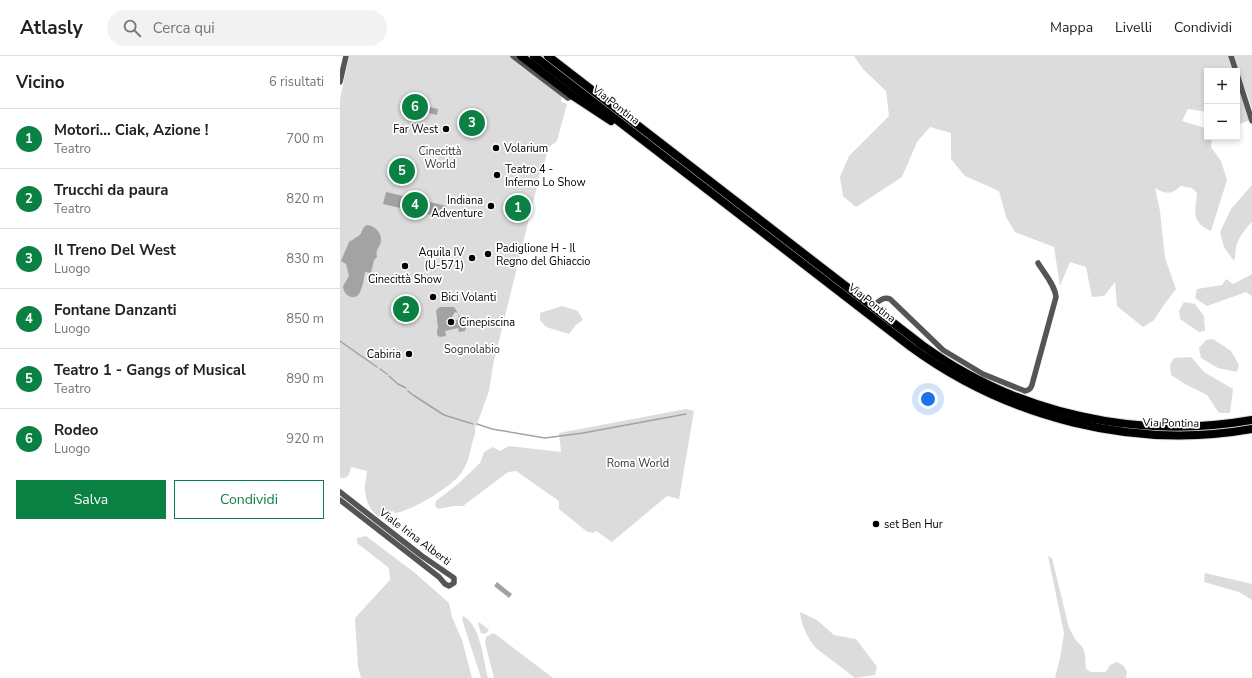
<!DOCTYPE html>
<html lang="it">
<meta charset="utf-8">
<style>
:root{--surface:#fff;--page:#f2f2f2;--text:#222;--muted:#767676;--line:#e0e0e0;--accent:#0b8043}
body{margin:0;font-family:"Nunito Sans",sans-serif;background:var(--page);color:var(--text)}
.controls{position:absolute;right:12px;top:12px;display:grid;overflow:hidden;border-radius:0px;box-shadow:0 2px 6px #0003}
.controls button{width:36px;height:36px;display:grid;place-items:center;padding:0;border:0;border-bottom:1px solid var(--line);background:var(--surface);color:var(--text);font:20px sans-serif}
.you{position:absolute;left:588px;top:343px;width:14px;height:14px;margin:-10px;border:3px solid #fff;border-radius:50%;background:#1a73e8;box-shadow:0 0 0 6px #1a73e833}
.badge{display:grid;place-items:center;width:26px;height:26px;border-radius:50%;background:var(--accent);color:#fff;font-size:13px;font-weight:700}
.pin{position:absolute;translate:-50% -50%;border:2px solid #fff;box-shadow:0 1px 4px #0006}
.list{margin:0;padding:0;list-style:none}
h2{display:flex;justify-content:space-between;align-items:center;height:52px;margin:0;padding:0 16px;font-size:17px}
h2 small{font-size:13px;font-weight:400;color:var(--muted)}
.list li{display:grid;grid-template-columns:26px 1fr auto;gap:12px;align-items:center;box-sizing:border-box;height:60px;padding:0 16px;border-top:1px solid var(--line)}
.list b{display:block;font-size:15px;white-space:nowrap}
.list p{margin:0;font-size:13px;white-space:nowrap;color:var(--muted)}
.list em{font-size:13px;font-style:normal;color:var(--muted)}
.actions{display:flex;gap:8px;padding:12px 16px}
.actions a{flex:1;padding:9px 0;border:1px solid var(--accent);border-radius:0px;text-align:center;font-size:14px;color:var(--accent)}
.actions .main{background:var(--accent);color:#fff}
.icon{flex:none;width:22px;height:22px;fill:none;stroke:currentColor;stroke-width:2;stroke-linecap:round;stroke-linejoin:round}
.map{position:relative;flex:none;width:912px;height:622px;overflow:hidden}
header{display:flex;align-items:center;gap:24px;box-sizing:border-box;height:56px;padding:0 20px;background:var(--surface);border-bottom:1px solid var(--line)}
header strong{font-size:19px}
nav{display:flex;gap:22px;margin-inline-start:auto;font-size:14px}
.search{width:280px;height:36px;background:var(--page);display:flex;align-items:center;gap:10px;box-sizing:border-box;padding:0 14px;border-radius:22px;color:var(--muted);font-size:15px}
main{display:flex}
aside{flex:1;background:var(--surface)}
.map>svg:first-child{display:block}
.green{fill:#dcdcdc}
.water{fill:#a3a3a3}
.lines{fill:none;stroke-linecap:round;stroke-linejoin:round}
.stream{stroke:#a3a3a3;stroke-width:1.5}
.highway-casing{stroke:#dbdbdb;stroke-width:10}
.minor{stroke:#555;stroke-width:5.5}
.highway{stroke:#000;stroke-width:8}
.poi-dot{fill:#000;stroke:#fff;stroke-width:1.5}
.labels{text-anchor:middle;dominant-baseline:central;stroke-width:3.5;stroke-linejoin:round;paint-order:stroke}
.street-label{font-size:11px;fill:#000;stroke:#fff}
.poi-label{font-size:11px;fill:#000;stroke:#fff;text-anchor:start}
.park-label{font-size:11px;fill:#333;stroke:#fff}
</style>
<header>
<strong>Atlasly</strong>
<div class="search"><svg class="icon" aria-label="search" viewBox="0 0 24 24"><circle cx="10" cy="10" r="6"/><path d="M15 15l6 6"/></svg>Cerca qui</div>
<nav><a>Mappa</a><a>Livelli</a><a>Condividi</a></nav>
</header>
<main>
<aside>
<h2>Vicino<small>6 risultati</small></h2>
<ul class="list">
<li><span class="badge">1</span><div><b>Motori... Ciak, Azione !</b><p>Teatro</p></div><em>700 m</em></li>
<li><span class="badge">2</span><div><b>Trucchi da paura</b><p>Teatro</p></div><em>820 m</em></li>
<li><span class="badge">3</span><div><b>Il Treno Del West</b><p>Luogo</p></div><em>830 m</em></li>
<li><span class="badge">4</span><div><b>Fontane Danzanti</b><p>Luogo</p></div><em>850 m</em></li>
<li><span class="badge">5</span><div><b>Teatro 1 - Gangs of Musical</b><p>Teatro</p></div><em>890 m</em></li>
<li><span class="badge">6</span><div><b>Rodeo</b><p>Luogo</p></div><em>920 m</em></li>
</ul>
<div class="actions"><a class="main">Salva</a><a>Condividi</a></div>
</aside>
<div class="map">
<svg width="912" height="622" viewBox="0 0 912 622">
<rect width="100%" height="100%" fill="#fff"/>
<g class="green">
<path d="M9 0H170L222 40 221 46 227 48 217 85 208 92 203 114H201L153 309 149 335 136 371 134 370C137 375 134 381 132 387 130 397 128 407 122 416 113 430 72 455 55 457L53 455 41 462C31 457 26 446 25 435 24 428 27 421 27 415L11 411C9 418 9 423 0 422V43Z"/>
<path d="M514 0H889L894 15H867V56L848 53 842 65 865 72 867 74V81H872L871 91 881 105 887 124 871 175C851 166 855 157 857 137L852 132 841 130C831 139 826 138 815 132L820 155 825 202 836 233 823 250 814 264 803 271 777 250 775 226 764 240 752 241 746 211 730 206 720 230 714 191 675 176 666 161 659 135 625 120 611 103V77L590 71 577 86 562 121 516 151 503 140 500 121 509 100 549 60 546 35 523 13Z"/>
<path d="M894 0H912V53Z"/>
<path d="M897 24 910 64 897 69Z"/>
<path d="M912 129V166C906 172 900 180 897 188 895 193 896 199 894 205L884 191 880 176 891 153Z"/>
<path d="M912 218V240L906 236 867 250 855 242 857 233 882 229 886 223 893 228Z"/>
<path d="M844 246 855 248 864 260 865 275 859 276 840 263 839 255Z"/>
<path d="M222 250 238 255 243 264 236 269 229 278 206 271 200 264V257Z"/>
<path d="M873 283 891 295 899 309 897 316 878 312 861 302 859 292 866 284Z"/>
<path d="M851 301 864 316 893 333 890 357H879L867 339 845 328 831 319 830 309 834 302Z"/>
<path d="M346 353 354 355 339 443 327 440 272 486 256 475 253 477 246 475 219 453V445L176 415 168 416 123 450H113L98 453 95 449 96 445 119 427 140 407 144 396 153 391 160 395 169 390 221 396 219 377Z"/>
<path d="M26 480 75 517 109 547 112 561 122 584 132 622H21L18 611 15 562 50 524 49 512 17 487V482Z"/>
<path d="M708 500 712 502 729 572 735 583 743 592 745 599 746 613 751 616H766L770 609 777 606 784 610 787 616 786 622H715L720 602 724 577Z"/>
<path d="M865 517 912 528V544L899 536 864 526Z"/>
<path d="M460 556 477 564 494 579 516 583 537 611 535 619 515 622 476 592C467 582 461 568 460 556Z"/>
<path d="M123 560C141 569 143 604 148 622H141L122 563Z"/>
<path d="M139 566 149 574 145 578 141 577 138 568Z"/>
<path d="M153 577 158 580 213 622H154L145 587 146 581Z"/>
</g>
<g class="water">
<path d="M85 50 98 53 97 59 84 56Z"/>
<path d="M46 136 107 150 104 162 43 148Z"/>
<path d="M27 169C35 170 42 177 41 185 40 192 35 193 37 201L34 204 31 217 25 216C24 222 23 230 20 236 16 246 3 240 3 230L9 220 6 208 1 205 9 186 20 179 24 171Z"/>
<path d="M100 251H114L118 257 115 256 112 261V263L113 265 119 263 118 260 119 259C123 264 128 269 125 275L119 276 118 272 105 275 106 280 100 281 97 279V276L98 270C96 264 98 263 96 256L97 253Z"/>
<path d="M157 526 172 538 169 542 154 530Z"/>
</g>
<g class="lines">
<g class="stream">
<path d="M0 285 37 311"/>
<path d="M40 313 47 318"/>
<path d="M49 320 58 328 66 332"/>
<path d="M68 335 73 339 104 359 133 368"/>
<path d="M137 368 152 373 205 382 243 377 346 358"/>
</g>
<defs>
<g id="highway">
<path d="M181 0 233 40 271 65"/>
<path d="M194 0 571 291C668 362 794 394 912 373"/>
<path d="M208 0 582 289C596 299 611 309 626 317 712 365 815 381 912 364"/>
</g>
</defs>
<use href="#highway" class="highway-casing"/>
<g class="minor">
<path d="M173 0 228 42 233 40"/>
<path d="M891 0 896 15"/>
<path d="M897 18 912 65"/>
<path d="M0 26 6 0"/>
<path d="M533 250C538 246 543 240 550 243L603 294 643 318 685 335C691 334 692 330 693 325L716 241C715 229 704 217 698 207"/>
<path d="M0 436 82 500 114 522V527L109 530 105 528 99 521 0 444"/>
</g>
<use href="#highway" class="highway"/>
</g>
<g class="poi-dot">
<circle cx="106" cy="73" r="4"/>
<circle cx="156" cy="92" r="4"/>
<circle cx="157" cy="119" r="4"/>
<circle cx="151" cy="150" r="4"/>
<circle cx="148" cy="198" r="4"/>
<circle cx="132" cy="202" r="4"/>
<circle cx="65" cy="210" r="4"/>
<circle cx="93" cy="241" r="4"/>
<circle cx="111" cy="266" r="4"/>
<circle cx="69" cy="298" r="4"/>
<circle cx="536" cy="468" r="4"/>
</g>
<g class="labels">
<g class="street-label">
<text transform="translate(276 49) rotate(38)">Via Pontina</text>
<text transform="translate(532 247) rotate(38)">Via Pontina</text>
<text transform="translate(831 367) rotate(1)">Via Pontina</text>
<text transform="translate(75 481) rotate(37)">Viale Irina Alberti</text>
</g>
<g class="poi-label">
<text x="98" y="73" text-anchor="end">Far West</text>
<text x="164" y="92">Volarium</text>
<text x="165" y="113">Teatro 4 -<tspan x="165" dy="13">Inferno Lo Show</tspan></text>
<text x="143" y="144" text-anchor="end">Indiana<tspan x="143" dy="13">Adventure</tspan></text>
<text x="156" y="192">Padiglione H - Il<tspan x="156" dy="13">Regno del Ghiaccio</tspan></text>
<text x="124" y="196" text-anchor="end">Aquila IV<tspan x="124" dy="13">(U-571)</tspan></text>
<text x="65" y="223" text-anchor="middle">Cinecittà Show</text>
<text x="101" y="241">Bici Volanti</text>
<text x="119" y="266">Cinepiscina</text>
<text x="61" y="298" text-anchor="end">Cabiria</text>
<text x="544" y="468">set Ben Hur</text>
</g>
<g class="park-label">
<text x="100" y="95">Cinecittà<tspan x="100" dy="13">World</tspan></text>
<text x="132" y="293">Sognolabio</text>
<text x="298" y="407">Roma World</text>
</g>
</g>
</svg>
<div class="controls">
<button>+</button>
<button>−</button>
</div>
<div class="you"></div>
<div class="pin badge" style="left:178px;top:152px">1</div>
<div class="pin badge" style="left:66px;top:253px">2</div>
<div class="pin badge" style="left:132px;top:67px">3</div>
<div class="pin badge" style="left:75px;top:149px">4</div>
<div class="pin badge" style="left:62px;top:115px">5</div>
<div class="pin badge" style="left:75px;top:51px">6</div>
</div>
</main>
